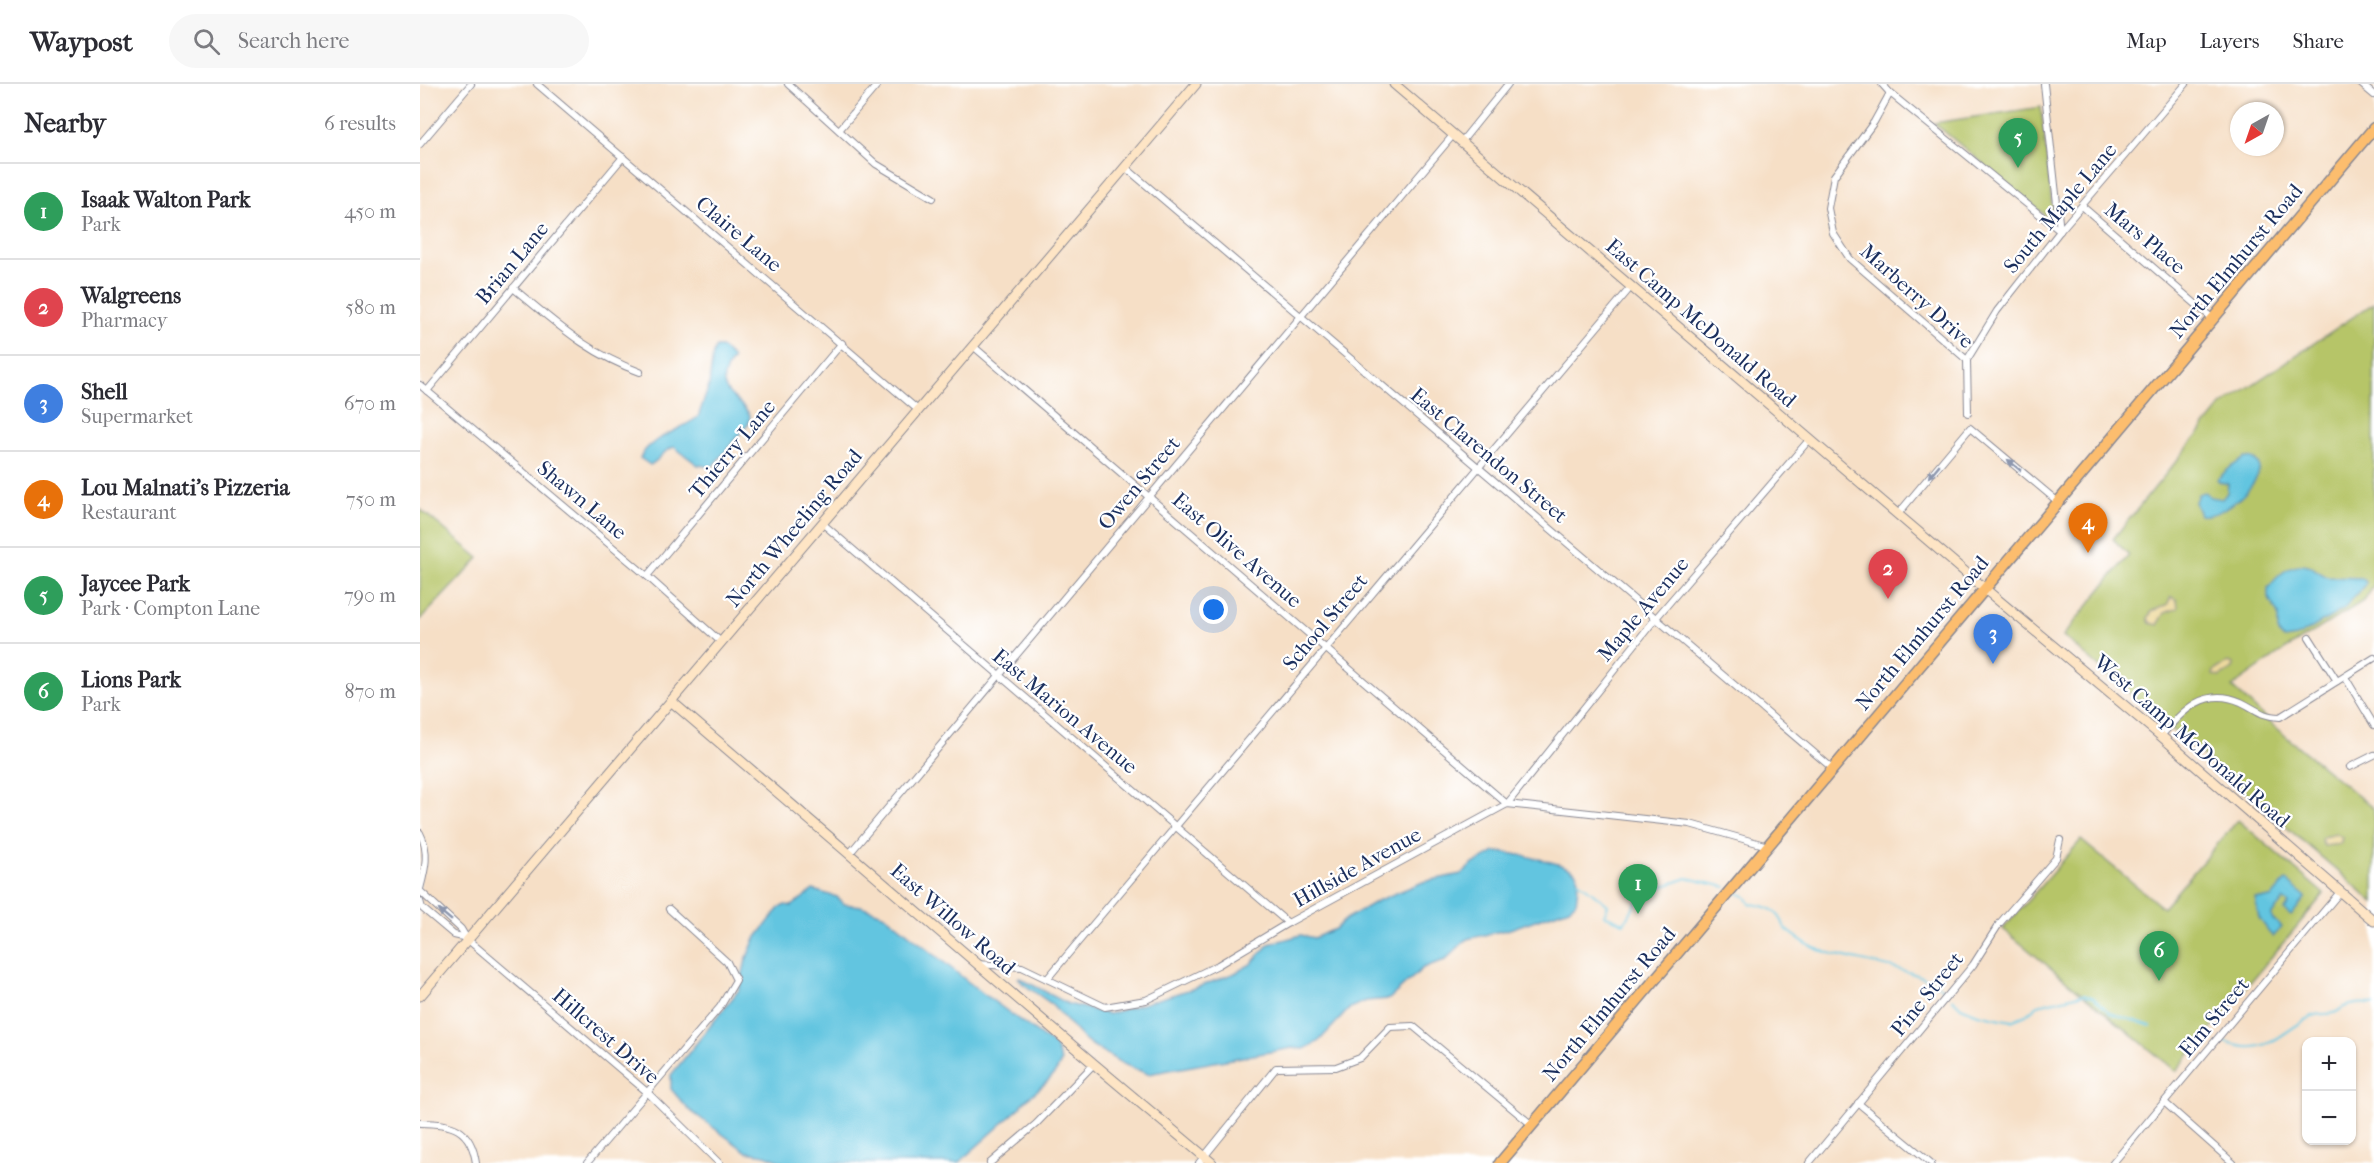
<!DOCTYPE html>
<meta charset="utf-8">
<style>
:root{--surface:#fff;--page:#f7f7f7;--text:#2b2b33;--muted:#7c7c81;--line:#e1e1e2;--accent:#c8321e}
body{margin:0;font-family:"IM FELL French Canon",serif;background:var(--page);color:var(--text)}
.controls{position:absolute;right:18px;bottom:18px;display:grid;overflow:hidden;border-radius:12px;box-shadow:0 2px 4px #0004}
.controls button{width:54px;height:54px;display:grid;place-items:center;padding:0;border:0;border-bottom:2px solid var(--line);background:var(--surface);color:var(--text);font:30px sans-serif}
.compass{position:absolute;left:1810px;top:18px;width:54px;height:54px;border-radius:50%;background:var(--surface);box-shadow:0 2px 4px #0004;rotate:220deg}
.you{position:absolute;left:794px;top:526px;width:21px;height:21px;margin:-15px;border:4px solid #fff;border-radius:50%;background:#1a73e8;box-shadow:0 0 0 9px #1a73e833}
.badge{display:grid;place-items:center;width:39px;height:39px;border-radius:50%;background:var(--accent);color:#fff;font-size:20px;font-weight:700}
.pin{position:absolute;translate:-50% -50px;filter:drop-shadow(0 2px 3px #0008)}
.pin::after{content:'';position:absolute;top:32px;width:21px;height:18px;background:inherit;clip-path:polygon(0 0,100% 0,50% 100%)}
.list{margin:0;padding:0;list-style:none}
h2{display:flex;justify-content:space-between;align-items:center;height:78px;margin:0;padding:0 24px;font-size:26px}
h2 small{font-size:20px;font-weight:400;color:var(--muted)}
.list li{display:grid;grid-template-columns:39px 1fr auto;gap:18px;align-items:center;box-sizing:border-box;height:96px;padding:0 24px;border-top:2px solid var(--line)}
.list b{display:block;font-size:22px;white-space:nowrap}
.list p{margin:0;font-size:20px;white-space:nowrap;color:var(--muted)}
.list em{font-size:20px;font-style:normal;color:var(--muted)}
.icon{flex:none;width:33px;height:33px;fill:none;stroke:currentColor;stroke-width:2;stroke-linecap:round;stroke-linejoin:round}
.map{position:relative;flex:none;width:1954px;height:1079px;overflow:hidden}
header{display:flex;align-items:center;gap:36px;box-sizing:border-box;height:84px;padding:0 30px;background:var(--surface);border-bottom:2px solid var(--line)}
header strong{font-size:28px}
nav{display:flex;gap:33px;margin-inline-start:auto;font-size:21px}
.search{width:420px;height:54px;background:var(--page);display:flex;align-items:center;gap:15px;box-sizing:border-box;padding:0 21px;border-radius:33px;color:var(--muted);font-size:22px}
main{display:flex}
aside{flex:1;background:var(--surface)}
.map>svg:first-child{display:block}
.green{fill:#b6c568;stroke:#687a63;stroke-width:1.5}
.sand{fill:#eeda9e;stroke:#84847e;stroke-width:1.5}
.water{fill:#62c5e0;stroke:#3e7a9f;stroke-width:1.5}
.lines{fill:none;stroke-linecap:round;stroke-linejoin:round}
.stream{stroke:#62c5e0;stroke-width:2}
.street-casing{stroke:#888792;stroke-width:8}
.secondary-casing{stroke:#888792;stroke-width:11}
.primary-casing{stroke:#888792;stroke-width:13}
.street{stroke:#fff;stroke-width:6}
.secondary{stroke:#fee5c5;stroke-width:9}
.primary{stroke:#fcbd6e;stroke-width:10}
.oneway{fill:#8d97ae}
.labels{text-anchor:middle;dominant-baseline:central;stroke-width:4.5;stroke-linejoin:round;paint-order:stroke}
.street-label{font-size:21px;fill:#1b2f5e;stroke:#fff}
</style>
<header>
<strong>Waypost</strong>
<div class="search"><svg class="icon" aria-label="search" viewBox="0 0 24 24"><circle cx="10" cy="10" r="6"/><path d="M15 15l6 6"/></svg>Search here</div>
<nav><a>Map</a><a>Layers</a><a>Share</a></nav>
</header>
<main>
<aside>
<h2>Nearby<small>6 results</small></h2>
<ul class="list">
<li><span class="badge" style="background:#2e9e5b">1</span><div><b>Isaak Walton Park</b><p>Park</p></div><em>450 m</em></li>
<li><span class="badge" style="background:#e0444e">2</span><div><b>Walgreens</b><p>Pharmacy</p></div><em>580 m</em></li>
<li><span class="badge" style="background:#3f7fe0">3</span><div><b>Shell</b><p>Supermarket</p></div><em>670 m</em></li>
<li><span class="badge" style="background:#e8710a">4</span><div><b>Lou Malnati's Pizzeria</b><p>Restaurant</p></div><em>750 m</em></li>
<li><span class="badge" style="background:#2e9e5b">5</span><div><b>Jaycee Park</b><p>Park · Compton Lane</p></div><em>790 m</em></li>
<li><span class="badge" style="background:#2e9e5b">6</span><div><b>Lions Park</b><p>Park</p></div><em>870 m</em></li>
</ul>
</aside>
<div class="map">
<svg width="1954" height="1079" viewBox="0 0 1954 1079">
<rect width="100%" height="100%" fill="#fff"/>
<filter id="ink" filterUnits="userSpaceOnUse"><feTurbulence type="fractalNoise" baseFrequency=".0167" numOctaves="2"/><feDisplacementMap in="SourceGraphic" scale="12" xChannelSelector="R" yChannelSelector="G"/><feConvolveMatrix kernelMatrix="1 2 1 2 8 2 1 2 1" color-interpolation-filters="sRGB"/></filter>
<filter id="wash" filterUnits="userSpaceOnUse"><feTurbulence type="fractalNoise" baseFrequency=".008" numOctaves="4" result="noise"/><feDisplacementMap in="SourceGraphic" scale="24" xChannelSelector="R" yChannelSelector="G"/><feGaussianBlur stdDeviation="1.35" result="paint"/><feColorMatrix in="noise" values="0 0 0 0 0 0 0 0 0 0 0 0 0 0 0 0 0 1.4 0 .05"/><feComposite in="paint" operator="in"/></filter>
<g filter="url(#wash)">
<rect width="100%" height="100%" fill="#f6dfc6"/>
<g class="green">
<path d="M1621 23 1633 130 1627 133 1514 39Z"/>
<path d="M1954 219V501L1945 516 1866 565 1812 603 1857 645 1954 725V818L1643 552 1709 471 1693 455 1802 321Z"/>
<path d="M0 425 59 474 0 536Z"/>
<path d="M1818 736 1904 810 1756 987 1583 845 1661 756 1743 824Z"/>
</g>
<g class="sand">
<path d="M1751 513 1757 516 1758 524 1745 529 1738 541 1730 539 1728 534 1732 527 1747 521Z"/>
<path d="M1808 578 1814 580 1813 585 1799 593 1793 591 1794 587Z"/>
<path d="M1916 750 1922 754 1920 760 1904 762 1901 756 1903 753Z"/>
</g>
<g class="water">
<path d="M296 263H301L313 274C290 307 314 308 330 331L329 339 292 383 278 381 254 363C243 366 240 376 230 381L220 374C229 354 261 346 278 333L289 302 293 269Z"/>
<path d="M1825 374C1865 374 1811 436 1780 431L1775 418 1778 410 1784 408 1791 413 1802 415 1807 409 1808 400 1800 398 1797 395 1812 382Z"/>
<path d="M1884 481 1891 483 1907 493 1942 494 1946 498 1945 502 1937 509 1924 525 1877 553 1864 555 1858 549V530L1848 513V504C1858 491 1867 482 1884 481Z"/>
<path d="M1075 768C1089 768 1148 779 1156 789 1160 796 1157 810 1156 818L1149 824 1090 845 1047 855 1025 876 1003 884 969 915 946 917 930 924 898 958 884 965 872 964 728 990 703 980 665 957 630 919 602 899 598 893 648 920 689 930 778 903 815 889 831 880 849 860 881 851 894 854 915 845 926 835 957 817 1003 798 1041 790 1053 780Z"/>
<path d="M1866 796 1886 813 1871 832 1864 826 1869 820 1864 816 1852 830V835L1862 843 1853 853 1839 834 1835 814H1851Z"/>
<path d="M393 806 417 813 424 820 441 822 465 831 557 905 635 962 641 977C636 995 614 1007 602 1020V1022L538 1079H365L345 1071 327 1068 268 1025 251 1005V991L319 906 326 876 334 857 359 824 365 821 372 822Z"/>
</g>
<g class="lines">
<g class="stream">
<path d="M1157 796 1188 821 1184 831 1204 839 1222 810 1267 794 1306 803"/>
<path d="M1315 808 1325 812 1331 820C1344 821 1356 825 1362 837 1365 843 1362 841 1366 845 1372 850 1390 863 1397 865 1427 877 1503 884 1524 906"/>
<path d="M1533 915 1541 923 1558 930 1591 937 1606 931 1618 921 1664 910 1674 914 1690 929 1731 942"/>
<path d="M1803 957C1846 975 1858 950 1892 932 1900 929 1907 931 1914 929 1917 928 1920 926 1922 924 1933 919 1942 919 1954 920"/>
</g>
</g>
</g>
<g filter="url(#ink)">
<g class="lines">
<defs>
<g id="street">
<path d="M117 0 498 326"/>
<path d="M368 0 456 80 513 114"/>
<path d="M1462 0 1470 9 1454 38 1414 92 1408 124 1413 149 1430 175 1547 276 1548 329"/>
<path d="M1624 0 1640 147"/>
<path d="M1941 0 1954 11"/>
<path d="M1470 9 1640 147"/>
<path d="M420 45 458 0"/>
<path d="M1042 57 1088 0"/>
<path d="M0 60 51 0"/>
<path d="M705 83 1412 684"/>
<path d="M1662 122 1793 235"/>
<path d="M93 204C136 239 167 269 220 288"/>
<path d="M553 262 1087 720 1236 534 1389 356"/>
<path d="M1547 276 1577 227 1640 147 1766 0"/>
<path d="M0 301 227 492 301 558"/>
<path d="M7 307 203 73"/>
<path d="M1478 430 1550 344 1637 417"/>
<path d="M402 439 868 839"/>
<path d="M227 492 422 259"/>
<path d="M1889 553 1917 597"/>
<path d="M1925 593 1954 641"/>
<path d="M1741 652C1763 627 1784 602 1821 618 1838 626 1840 632 1860 633L1954 574"/>
<path d="M1930 683 1954 671"/>
<path d="M0 749C10 768 5 786 0 805"/>
<path d="M430 769 1034 50"/>
<path d="M0 807 41 845 47 855 227 1008 299 1079"/>
<path d="M0 817 2 824 34 851 47 854"/>
<path d="M557 880 602 883 685 923 726 916 798 881 868 839 1087 720 1270 740 1348 762"/>
<path d="M627 895 1211 203"/>
<path d="M1744 1018 1813 1079"/>
<path d="M1438 1019 1511 1079"/>
<path d="M0 1039C32 1039 51 1044 56 1079"/>
<path d="M167 1079 300 923 316 896 307 878 249 825"/>
<path d="M570 1079 616 1040 674 980"/>
<path d="M779 1079 856 984 916 983 940 974 970 943 993 942 1112 1041"/>
<path d="M1389 1079 1553 881 1579 840 1636 774 1640 756"/>
<path d="M1693 1079 1920 808"/>
</g>
<g id="secondary">
<path d="M974 0 1565 505 1741 652 1954 837"/>
<path d="M251 617 674 980 792 1079"/>
<path d="M0 912 776 0"/>
</g>
<path id="primary" d="M1080 1079 1954 44"/>
</defs>
<use href="#street" class="street-casing"/>
<use href="#secondary" class="secondary-casing"/>
<use href="#primary" class="primary-casing"/>
<use href="#street" class="street"/>
<use href="#secondary" class="secondary"/>
<use href="#primary" class="primary"/>
</g>
<defs><path id="oneway-solid" d="M-6-.8H1V-3.2L6.5 0L1 3.2V.8H-6Z" transform="scale(1.5)"/></defs>
<g class="oneway">
<use href="#oneway-solid" transform="translate(1594 381) rotate(-140)"/>
<use href="#oneway-solid" transform="translate(1514 387) rotate(130)"/>
<use href="#oneway-solid" transform="translate(25 831) rotate(-140)"/>
</g>
</g>
<g class="labels">
<g class="street-label">
<text transform="translate(1640 124) rotate(-50)">South Maple Lane</text>
<text transform="translate(319 150) rotate(40)">Claire Lane</text>
<text transform="translate(1725 154) rotate(40)">Mars Place</text>
<text transform="translate(1816 177) rotate(-50)">North Elmhurst Road</text>
<text transform="translate(92 179) rotate(-50)">Brian Lane</text>
<text transform="translate(1497 212) rotate(42)">Marberry Drive</text>
<text transform="translate(1281 239) rotate(41)">East Camp McDonald Road</text>
<text transform="translate(312 365) rotate(-50)">Thierry Lane</text>
<text transform="translate(1069 371) rotate(40)">East Clarendon Street</text>
<text transform="translate(719 399) rotate(-50)">Owen Street</text>
<text transform="translate(162 416) rotate(40)">Shawn Lane</text>
<text transform="translate(374 444) rotate(-50)">North Wheeling Road</text>
<text transform="translate(817 466) rotate(41)">East Olive Avenue</text>
<text transform="translate(1223 525) rotate(-50)">Maple Avenue</text>
<text transform="translate(905 538) rotate(-50)">School Street</text>
<text transform="translate(1502 549) rotate(-50)">North Elmhurst Road</text>
<text transform="translate(645 627) rotate(40)">East Marion Avenue</text>
<text transform="translate(1772 657) rotate(41)">West Camp McDonald Road</text>
<text transform="translate(937 783) rotate(-29)">Hillside Avenue</text>
<text transform="translate(533 835) rotate(41)">East Willow Road</text>
<text transform="translate(1507 910) rotate(-51)">Pine Street</text>
<text transform="translate(1189 920) rotate(-50)">North Elmhurst Road</text>
<text transform="translate(1794 933) rotate(-50)">Elm Street</text>
<text transform="translate(186 952) rotate(41)">Hillcrest Drive</text>
</g>
</g>
</svg>
<div class="controls">
<button>+</button>
<button>−</button>
</div>
<svg class="compass" viewBox="-18 -18 36 36"><path d="M0-13l5 13h-10z" fill="#e53935"/><path d="M0 13l5-13h-10z" fill="#7c7c81"/></svg>
<div class="you"></div>
<div class="pin badge" style="left:1218px;top:830px;background:#2e9e5b">1</div>
<div class="pin badge" style="left:1468px;top:515px;background:#e0444e">2</div>
<div class="pin badge" style="left:1573px;top:580px;background:#3f7fe0">3</div>
<div class="pin badge" style="left:1668px;top:469px;background:#e8710a">4</div>
<div class="pin badge" style="left:1598px;top:84px;background:#2e9e5b">5</div>
<div class="pin badge" style="left:1739px;top:897px;background:#2e9e5b">6</div>
</div>
</main>
